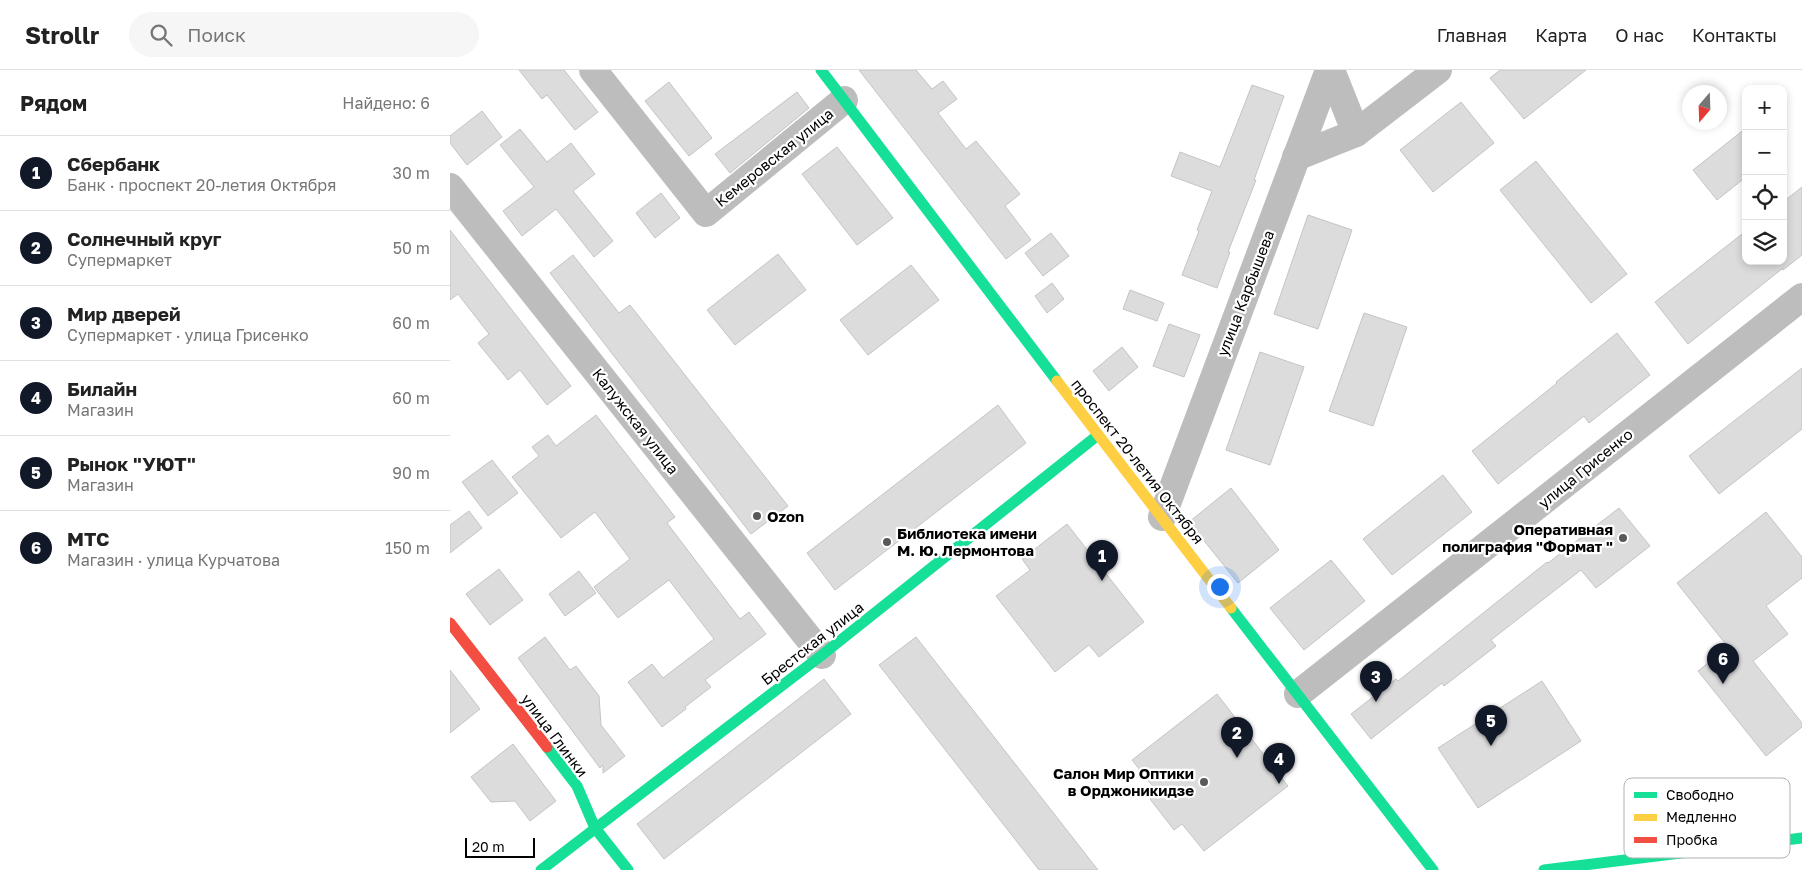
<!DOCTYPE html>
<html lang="ru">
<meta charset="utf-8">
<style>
:root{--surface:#fff;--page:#f6f6f6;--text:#222;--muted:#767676;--line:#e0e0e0;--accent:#111827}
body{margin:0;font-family:"Golos Text",sans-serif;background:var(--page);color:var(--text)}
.controls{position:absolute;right:15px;top:15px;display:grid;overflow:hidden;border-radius:10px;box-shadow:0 2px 8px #0003}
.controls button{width:45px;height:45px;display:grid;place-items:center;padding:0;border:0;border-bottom:1px solid var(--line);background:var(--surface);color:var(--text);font:25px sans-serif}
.compass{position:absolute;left:1232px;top:15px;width:45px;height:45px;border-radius:50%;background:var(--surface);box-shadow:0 2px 8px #0003;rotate:199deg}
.scale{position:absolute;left:15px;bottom:12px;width:70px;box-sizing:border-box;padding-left:5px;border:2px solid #000;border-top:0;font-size:14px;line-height:18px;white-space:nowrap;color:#000;-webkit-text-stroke:4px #fff;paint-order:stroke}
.you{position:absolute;left:769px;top:516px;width:18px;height:18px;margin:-12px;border:4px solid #fff;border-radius:50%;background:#1a73e8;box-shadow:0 0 0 8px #1a73e833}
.badge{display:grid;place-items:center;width:32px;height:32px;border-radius:50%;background:var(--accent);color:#fff;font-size:16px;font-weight:700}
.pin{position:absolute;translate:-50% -41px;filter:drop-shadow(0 1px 2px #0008)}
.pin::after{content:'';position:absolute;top:26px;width:18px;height:15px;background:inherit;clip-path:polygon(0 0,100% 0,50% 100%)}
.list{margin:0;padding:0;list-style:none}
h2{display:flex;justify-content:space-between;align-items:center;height:65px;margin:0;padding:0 20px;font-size:21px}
h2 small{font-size:16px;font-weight:400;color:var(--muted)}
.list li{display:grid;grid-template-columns:32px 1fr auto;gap:15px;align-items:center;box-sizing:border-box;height:75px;padding:0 20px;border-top:1px solid var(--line)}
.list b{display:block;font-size:19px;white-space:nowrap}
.list p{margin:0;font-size:16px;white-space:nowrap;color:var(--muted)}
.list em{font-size:16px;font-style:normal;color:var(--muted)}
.icon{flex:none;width:28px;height:28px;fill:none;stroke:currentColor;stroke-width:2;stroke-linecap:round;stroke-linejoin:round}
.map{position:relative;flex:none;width:1352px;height:800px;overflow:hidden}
header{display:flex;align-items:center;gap:30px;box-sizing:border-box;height:70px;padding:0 25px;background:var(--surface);border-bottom:1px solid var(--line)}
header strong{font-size:24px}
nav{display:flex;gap:28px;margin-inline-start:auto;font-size:18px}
.search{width:350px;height:45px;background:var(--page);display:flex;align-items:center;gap:12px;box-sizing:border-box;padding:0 18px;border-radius:28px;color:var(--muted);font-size:19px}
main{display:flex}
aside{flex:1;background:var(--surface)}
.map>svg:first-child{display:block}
.building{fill:#dcdcdc;stroke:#c4c4c4}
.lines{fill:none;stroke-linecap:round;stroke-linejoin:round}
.street{stroke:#bdbdbd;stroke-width:28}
.fast{stroke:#16e098;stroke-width:11}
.slow{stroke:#ffcf43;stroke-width:11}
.jam{stroke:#f24e42;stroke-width:11}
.poi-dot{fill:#595959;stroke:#fff;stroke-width:2}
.labels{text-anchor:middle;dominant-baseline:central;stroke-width:4.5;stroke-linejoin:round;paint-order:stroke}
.street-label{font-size:15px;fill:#000;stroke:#fff}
.poi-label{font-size:15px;font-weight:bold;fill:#000;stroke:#fff;text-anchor:start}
.key{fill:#fff;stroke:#b2b2b2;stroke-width:1}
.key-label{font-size:14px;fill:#000}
</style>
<header>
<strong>Strollr</strong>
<div class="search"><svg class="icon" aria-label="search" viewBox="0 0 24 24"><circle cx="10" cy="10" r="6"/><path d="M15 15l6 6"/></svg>Поиск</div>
<nav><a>Главная</a><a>Карта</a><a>О нас</a><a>Контакты</a></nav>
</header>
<main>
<aside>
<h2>Рядом<small>Найдено: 6</small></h2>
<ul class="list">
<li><span class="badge">1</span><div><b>Сбербанк</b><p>Банк · проспект 20-летия Октября</p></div><em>30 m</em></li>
<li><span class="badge">2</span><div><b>Солнечный круг</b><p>Супермаркет</p></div><em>50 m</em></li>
<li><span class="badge">3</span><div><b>Мир дверей</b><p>Супермаркет · улица Грисенко</p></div><em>60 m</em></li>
<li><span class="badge">4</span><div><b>Билайн</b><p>Магазин</p></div><em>60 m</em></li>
<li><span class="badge">5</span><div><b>Рынок &quot;УЮТ&quot;</b><p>Магазин</p></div><em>90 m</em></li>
<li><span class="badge">6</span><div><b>МТС</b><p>Магазин · улица Курчатова</p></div><em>150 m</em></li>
</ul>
</aside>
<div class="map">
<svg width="1352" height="800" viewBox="0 0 1352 800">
<rect width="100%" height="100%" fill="#fff"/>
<g class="building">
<path d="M69 0H114L148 42 125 60 97 25 92 29Z"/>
<path d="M409 0H466L482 19 493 11 507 29 488 43 516 79 526 71 570 124 555 136 581 170 556 189Z"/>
<path d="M1050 0H1136L1074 49 1040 8Z"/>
<path d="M219 12 262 68 239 86 195 31Z"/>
<path d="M802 15 834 26 804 110H806L778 182H780L767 218 732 205 749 161 747 160 762 121 721 106 730 82 770 97Z"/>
<path d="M347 22 359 38 280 103 265 84Z"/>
<path d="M1011 32 1044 73 983 122 950 80Z"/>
<path d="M32 41 52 67 17 95 0 73V66Z"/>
<path d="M1296 58V107L1267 130 1243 100Z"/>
<path d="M70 59 97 92 121 73 145 104 123 121 163 171 144 187 106 139 72 166 53 141 84 117 50 75Z"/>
<path d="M387 77 443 148 407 175 352 104Z"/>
<path d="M1086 91 1177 204 1141 233 1050 120Z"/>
<path d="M1352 117V185L1333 200V198L1238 274 1205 232 1296 161V191H1333V132Z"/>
<path d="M211 123 230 148 205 168 186 143Z"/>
<path d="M858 145 902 160 868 259 824 244Z"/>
<path d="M0 160 121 316 97 335 70 300 58 310 28 273 39 264 8 224 0 230Z"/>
<path d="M601 163 619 186 593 206 575 183Z"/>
<path d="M328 184 356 220 285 275 257 240Z"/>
<path d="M123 185 169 243 180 235 338 436 301 464 100 203Z"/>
<path d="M461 195 489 230 418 285 390 250Z"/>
<path d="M602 213 614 229 597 243 585 226Z"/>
<path d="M680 220 714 233 707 251 673 239Z"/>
<path d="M914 243 957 257 923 356 879 341Z"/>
<path d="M719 254 750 265 734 307 703 296Z"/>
<path d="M1167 263 1200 305 1139 353 1134 346 1048 414 1022 381 1107 313 1106 312Z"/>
<path d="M672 277 688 297 659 321 643 301Z"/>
<path d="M810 282 854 297 820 395 776 380Z"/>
<path d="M1352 298V359L1269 424 1239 386Z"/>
<path d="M548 335 576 373 385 520 357 483Z"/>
<path d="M146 345 225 447 217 453 290 549 299 542 316 564 255 610 261 617 235 637 236 639 212 657 178 612 202 594 213 608 264 569 219 510 168 548 144 517 180 489 145 442 111 468 62 407 89 386 82 377 98 365 106 376Z"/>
<path d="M42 390 68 423 38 446 12 412Z"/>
<path d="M993 405 1022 442 942 505 913 469Z"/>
<path d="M781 418 829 480 788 513 739 452Z"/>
<path d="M1169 438 1200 476 1146 518 1131 500 1041 570 1046 576 994 616 992 613 921 669 901 644 946 609 948 611 1097 492 1098 493Z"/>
<path d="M19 441 32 458 0 483V455Z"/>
<path d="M1316 442 1352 487V508L1316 536 1338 564 1303 591 1352 653V657L1316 686 1248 601 1278 577 1227 513Z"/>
<path d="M617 454 694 552 649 587 639 575 605 602 546 526 580 500 572 489Z"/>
<path d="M881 490 915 531 854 580 820 538Z"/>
<path d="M49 499 73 530 40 555 16 524Z"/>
<path d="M129 501 146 523 115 546 99 524Z"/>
<path d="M95 567 120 600 126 596 149 626 151 655 175 686 153 703V695L150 698 68 588Z"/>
<path d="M466 567 648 800H589L429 595Z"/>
<path d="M0 600 30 639 0 663Z"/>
<path d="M374 609 401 644 214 789 187 754Z"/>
<path d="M1092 611 1131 671 1028 738 988 678Z"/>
<path d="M767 624 838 716 754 781 732 754 724 760 700 729 708 723 682 690Z"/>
<path d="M63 674 106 731 80 751 65 731 41 732 21 707Z"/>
</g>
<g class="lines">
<g class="street">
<path d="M143 0 256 143 394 30"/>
<path d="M881 0 906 63"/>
<path d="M846 87 906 63 988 0"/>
<path d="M0 117 372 585"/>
<path d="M712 447 879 0"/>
<path d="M848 624 1352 227"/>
</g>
<g class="fast">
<path d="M371 0 607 311"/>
<path d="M781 538 983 800"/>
<path d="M97 677 127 716 145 758 178 800"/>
<path d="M91 800 372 585 648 365"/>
<path d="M1094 800 1352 768"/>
</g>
<path class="slow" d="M607 311 781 538"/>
<path class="jam" d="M0 553 97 677"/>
</g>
<g class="poi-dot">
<circle cx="307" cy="446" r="5"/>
<circle cx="1173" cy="468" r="5"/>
<circle cx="437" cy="472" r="5"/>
<circle cx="754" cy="712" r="5"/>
</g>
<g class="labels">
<g class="street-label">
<text transform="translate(324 87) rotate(-39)">Кемеровская улица</text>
<text transform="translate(795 223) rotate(-69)">улица Карбышева</text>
<text transform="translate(186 351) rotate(52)">Калужская улица</text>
<text transform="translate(688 391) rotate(52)">проспект 20-летия Октября</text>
<text transform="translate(1135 398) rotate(-39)">улица Грисенко</text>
<text transform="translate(362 573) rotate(-38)">Брестская улица</text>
<text transform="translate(105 665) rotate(53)">улица Глинки</text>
</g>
<g class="poi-label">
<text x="317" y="446">Ozon</text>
<text x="1163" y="459" text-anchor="end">Оперативная<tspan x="1163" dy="17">полиграфия "Формат "</tspan></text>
<text x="447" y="463">Библиотека имени<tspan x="447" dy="17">М. Ю. Лермонтова</tspan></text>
<text x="744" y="703" text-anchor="end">Салон Мир Оптики<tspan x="744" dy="17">в Орджоникидзе</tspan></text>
</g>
</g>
<rect x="1174" y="708" width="166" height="80" rx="8" class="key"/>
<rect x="1184" y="722" width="23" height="6" fill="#16e098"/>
<rect x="1184" y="744" width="23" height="7" fill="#ffcf43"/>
<rect x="1184" y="767" width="23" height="6" fill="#f24e42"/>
<g class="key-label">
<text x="1216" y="730">Свободно</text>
<text x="1216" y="752">Медленно</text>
<text x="1216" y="775">Пробка</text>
</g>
</svg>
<div class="controls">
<button>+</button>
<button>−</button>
<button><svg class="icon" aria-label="locate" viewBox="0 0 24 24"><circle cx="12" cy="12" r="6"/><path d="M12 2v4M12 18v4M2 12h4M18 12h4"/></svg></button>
<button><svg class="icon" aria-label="layers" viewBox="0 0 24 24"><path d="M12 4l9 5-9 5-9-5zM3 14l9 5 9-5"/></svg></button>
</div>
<svg class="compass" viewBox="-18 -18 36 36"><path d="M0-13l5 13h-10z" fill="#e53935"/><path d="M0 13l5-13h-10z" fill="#767676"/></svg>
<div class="scale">20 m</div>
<div class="you"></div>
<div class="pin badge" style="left:652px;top:511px">1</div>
<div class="pin badge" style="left:787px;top:688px">2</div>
<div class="pin badge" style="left:926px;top:632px">3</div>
<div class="pin badge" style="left:829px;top:714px">4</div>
<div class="pin badge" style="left:1041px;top:676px">5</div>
<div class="pin badge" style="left:1273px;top:614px">6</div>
</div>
</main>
